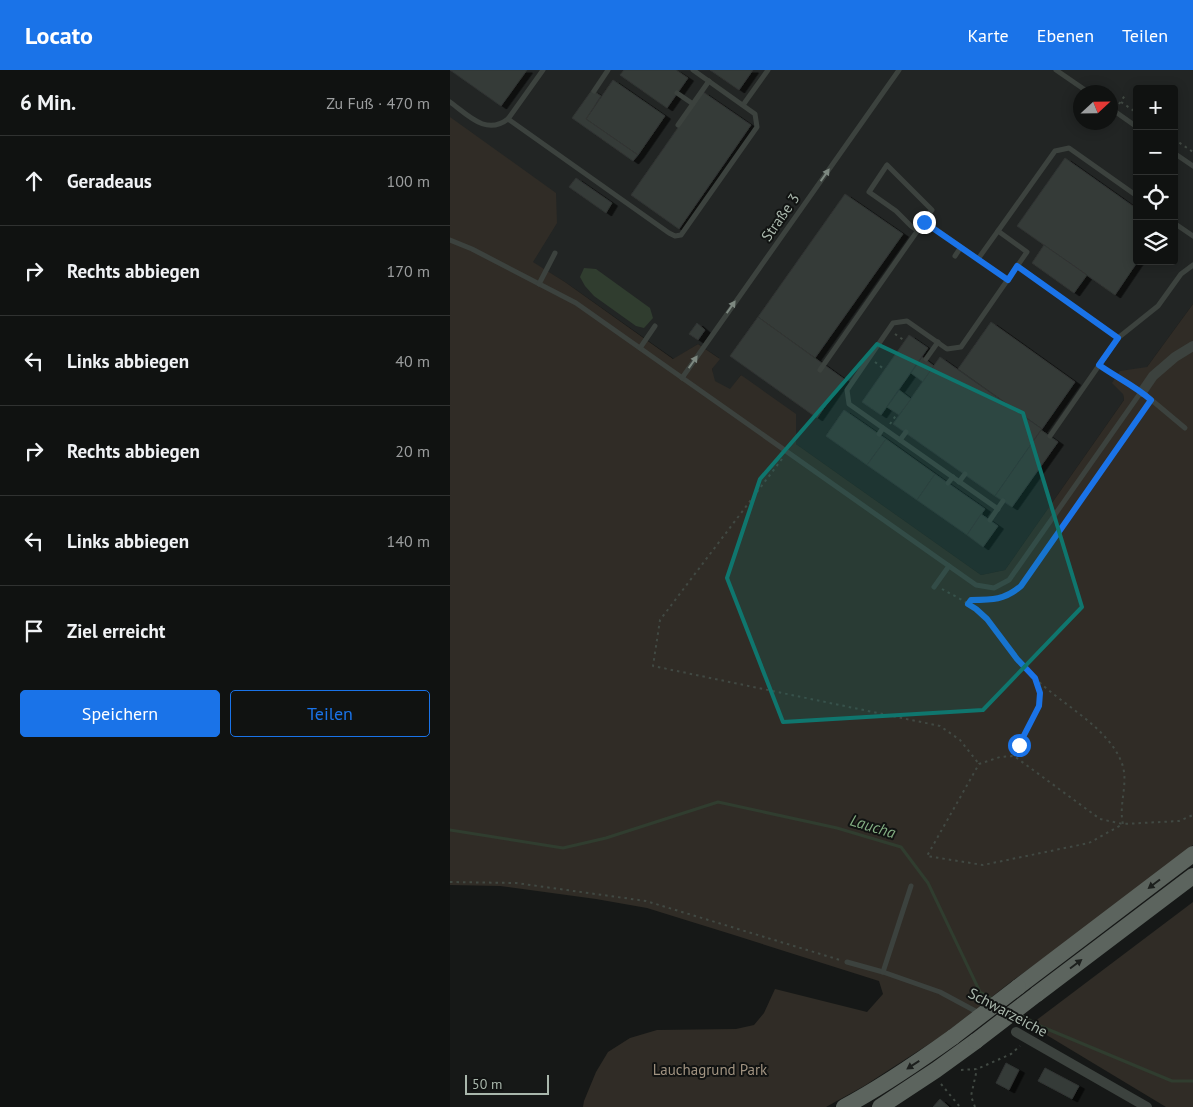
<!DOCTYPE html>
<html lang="de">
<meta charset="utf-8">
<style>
:root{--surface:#101211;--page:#1e201f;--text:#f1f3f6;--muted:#9c9e9f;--line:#303231;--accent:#1a73e8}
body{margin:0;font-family:"PT Sans",sans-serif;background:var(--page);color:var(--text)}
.controls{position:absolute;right:15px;top:15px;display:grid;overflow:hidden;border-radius:5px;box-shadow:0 2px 12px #0003}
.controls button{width:45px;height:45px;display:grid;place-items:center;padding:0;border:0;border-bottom:1px solid var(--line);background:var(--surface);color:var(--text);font:25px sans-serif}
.compass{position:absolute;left:623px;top:15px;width:45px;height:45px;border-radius:50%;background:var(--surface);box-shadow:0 2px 12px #0003;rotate:68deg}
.scale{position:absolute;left:15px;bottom:12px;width:84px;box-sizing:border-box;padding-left:5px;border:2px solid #a9b7ac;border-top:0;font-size:14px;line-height:18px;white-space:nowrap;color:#a9b7ac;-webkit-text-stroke:4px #111312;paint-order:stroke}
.stop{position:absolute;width:15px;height:15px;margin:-11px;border:4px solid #1a73e8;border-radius:50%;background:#fff}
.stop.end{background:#1a73e8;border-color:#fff;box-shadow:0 1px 5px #0008}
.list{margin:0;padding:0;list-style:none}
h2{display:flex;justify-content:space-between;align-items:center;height:65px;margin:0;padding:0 20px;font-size:21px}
h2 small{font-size:16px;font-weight:400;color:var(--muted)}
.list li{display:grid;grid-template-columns:32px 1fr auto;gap:15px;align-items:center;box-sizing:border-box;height:90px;padding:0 20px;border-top:1px solid var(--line)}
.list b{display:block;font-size:19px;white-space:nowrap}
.list em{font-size:16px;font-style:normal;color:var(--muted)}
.actions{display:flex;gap:10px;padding:15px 20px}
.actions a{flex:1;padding:11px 0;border:1px solid var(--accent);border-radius:5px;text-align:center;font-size:18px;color:var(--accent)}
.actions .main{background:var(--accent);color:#fff}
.icon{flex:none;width:28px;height:28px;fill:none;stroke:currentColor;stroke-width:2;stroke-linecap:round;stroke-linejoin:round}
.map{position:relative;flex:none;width:743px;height:1037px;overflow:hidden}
header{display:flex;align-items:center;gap:30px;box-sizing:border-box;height:70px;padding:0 25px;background:var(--accent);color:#fff}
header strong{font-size:24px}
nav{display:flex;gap:28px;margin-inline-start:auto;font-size:18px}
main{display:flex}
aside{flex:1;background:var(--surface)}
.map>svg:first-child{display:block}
.built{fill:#222524;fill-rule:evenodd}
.green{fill:#302c26}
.water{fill:#303d2f}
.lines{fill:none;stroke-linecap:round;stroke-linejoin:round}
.stream{stroke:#303d2f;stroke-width:3}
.building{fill:#363a38;stroke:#303432;filter:url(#shadow)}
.path{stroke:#414943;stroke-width:2;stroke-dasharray:2.5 4;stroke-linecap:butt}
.service{stroke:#3c423e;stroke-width:5}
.minor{stroke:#3c423e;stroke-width:10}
.trunk{stroke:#5c645e;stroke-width:16}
.trunk-bridge{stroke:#5c645e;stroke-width:16}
.oneway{fill:#7d8880}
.oneway2{fill:#1c1f1d}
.route{stroke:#1a73e8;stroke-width:6}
.marked{fill:#0f766e;fill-opacity:0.2;stroke:#0f766e;stroke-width:4;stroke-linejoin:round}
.labels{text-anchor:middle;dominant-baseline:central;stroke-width:4;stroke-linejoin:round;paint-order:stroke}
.street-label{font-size:15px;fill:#a9b7ac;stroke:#111312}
.park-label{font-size:15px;fill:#a19381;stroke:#111312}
.water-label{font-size:16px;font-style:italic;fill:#84af83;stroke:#111312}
</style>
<header>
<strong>Locato</strong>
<nav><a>Karte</a><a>Ebenen</a><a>Teilen</a></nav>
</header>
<main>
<aside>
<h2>6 Min.<small>Zu Fuß · 470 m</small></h2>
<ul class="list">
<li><svg class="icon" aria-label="ahead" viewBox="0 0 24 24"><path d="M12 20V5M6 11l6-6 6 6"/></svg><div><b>Geradeaus</b></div><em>100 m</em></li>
<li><svg class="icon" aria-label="right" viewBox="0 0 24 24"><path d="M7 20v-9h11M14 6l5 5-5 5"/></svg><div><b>Rechts abbiegen</b></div><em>170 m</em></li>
<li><svg class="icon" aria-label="left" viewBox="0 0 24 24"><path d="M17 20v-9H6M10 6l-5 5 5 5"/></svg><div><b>Links abbiegen</b></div><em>40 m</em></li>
<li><svg class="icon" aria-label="right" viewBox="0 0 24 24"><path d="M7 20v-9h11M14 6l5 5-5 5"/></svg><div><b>Rechts abbiegen</b></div><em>20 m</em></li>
<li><svg class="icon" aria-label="left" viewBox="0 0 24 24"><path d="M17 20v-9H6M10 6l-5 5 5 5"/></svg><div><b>Links abbiegen</b></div><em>140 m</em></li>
<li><svg class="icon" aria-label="arrive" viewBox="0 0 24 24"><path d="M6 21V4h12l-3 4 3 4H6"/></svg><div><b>Ziel erreicht</b></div></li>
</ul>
<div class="actions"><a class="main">Speichern</a><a>Teilen</a></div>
</aside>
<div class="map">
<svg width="743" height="1037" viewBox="0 0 743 1037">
<defs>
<filter id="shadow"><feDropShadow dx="5.5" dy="3" stdDeviation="0" flood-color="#0009"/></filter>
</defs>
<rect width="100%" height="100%" fill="#161817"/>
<path class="built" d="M0 0H743V234L697 297 673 324 674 330 555 500 531 505 346 374 291 305 280 320 264 311 262 299 269 288 248 274 224 289 115 212 82 192 95 170 0 103ZM687 19H724V191H687ZM630 22H660V52H630Z"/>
<g class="green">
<path d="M0 47 106 123 107 153 83 192 115 212 223 289 248 274 270 289 262 299 265 311 280 319 291 305 346 344V374L531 505 555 500 674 330 673 324 662 313 670 301 697 297 743 234V775L629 863 562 911 493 965 414 1016 376 1037H133L134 1031 146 1002 158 982 180 968 207 960 286 959 304 955 314 943 325 919 417 942 433 924 429 911 284 865 197 838 146 829 50 816 0 815Z"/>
<path d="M743 832V1037H716L580 955Z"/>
</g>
<path class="water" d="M134 198 146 199 200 238 203 248 194 258 186 256 144 226 135 216 130 207Z"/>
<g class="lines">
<g class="stream">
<path d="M0 760 113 778 156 768 268 732 387 758 451 777 478 813 530 922 544 930"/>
<path d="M569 944 590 956 722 1011H743"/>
</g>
</g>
<g class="building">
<path d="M0 0H77L51 36Z"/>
<path d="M174 0H226L238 8 217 38 170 5Z"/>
<path d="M260 0H303L289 20Z"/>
<path d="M163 10 215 46 188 85 136 49Z"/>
<path d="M142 20 151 26 136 49 188 85 183 91 122 48Z"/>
<path d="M253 22 301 55 229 159 181 125Z"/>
<path d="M615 88 687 139V191H688L665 225 567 156Z"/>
<path d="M126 108 162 133 156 143 119 117Z"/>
<path d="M395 124 453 164 365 288 308 247Z"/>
<path d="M594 175 637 205 624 223 582 193Z"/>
<path d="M308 247 394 309 367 348 280 286Z"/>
<path d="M541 252 625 312 592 359 508 299Z"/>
<path d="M247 253 255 260 248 270 239 264Z"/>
<path d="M459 265 478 278 431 345 412 332Z"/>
<path d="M472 287 484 296 473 312 461 303Z"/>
<path d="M490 287 592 359 545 426 443 354Z"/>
<path d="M449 320 461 329 449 345 437 337Z"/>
<path d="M394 340 436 369 417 395 376 366Z"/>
<path d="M591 360 608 372 562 437 545 426Z"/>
<path d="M436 369 485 404 467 430 417 395Z"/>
<path d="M485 404 535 439 517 465 467 430Z"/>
<path d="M531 444 548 456 533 477 517 465Z"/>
<path d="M556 993 569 1000 559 1020 546 1013Z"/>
<path d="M595 998 629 1016 622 1029 588 1011Z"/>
<path d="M490 1029 499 1037H483Z"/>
</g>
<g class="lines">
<g class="path">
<path d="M671 32 687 43"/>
<path d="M669 34 676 24"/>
<path d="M724 69 743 82"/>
<path d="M445 264 455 271"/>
<path d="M425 292 435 300"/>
<path d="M440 354 447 344"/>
<path d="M332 389 210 550 203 596 490 656 510 670 529 694"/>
<path d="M492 519C504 526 518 532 528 541 551 561 565 589 587 610 613 635 657 657 671 691 680 712 668 733 673 754L639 773 533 795 477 786 529 694 550 687 564 686 650 749 673 754 729 751 743 745"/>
<path d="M518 534 521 529C542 530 555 530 571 515L696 336"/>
<path d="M564 686 589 636 590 623 585 610"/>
<path d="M0 812 66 813 196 831 390 890"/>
<path d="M511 1000 527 999 561 984 570 976"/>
<path d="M491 1014 510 1037"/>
<path d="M525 1037 521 1026 527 999"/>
</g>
<g class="service">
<path d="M606 0 638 22"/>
<path d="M144 21 158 0"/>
<path d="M227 23 243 34"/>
<path d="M0 32C18 45 36 66 58 49L93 0"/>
<path d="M293 35 318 0"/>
<path d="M660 38 687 57"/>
<path d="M58 49 219 163 225 166 231 165 307 57 305 44 243 0"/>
<path d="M228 55 259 11"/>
<path d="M724 83 743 96"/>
<path d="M474 151 528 189"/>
<path d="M724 153 743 166"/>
<path d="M548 161 577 182 511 277 497 279 457 251 443 253 397 320 399 334 548 439"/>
<path d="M0 170 22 179 126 233 526 515 544 518 559 510 691 322"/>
<path d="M505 186 511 177"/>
<path d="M567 196 668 268"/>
<path d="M558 210 528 189 605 81 619 78 687 126"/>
<path d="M89 214 105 183"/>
<path d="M190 278 205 256"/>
<path d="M476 289 488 272"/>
<path d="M649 295 667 307 692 322 735 358"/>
<path d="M370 300 482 140 437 95 419 122 446 141 461 156 468 161"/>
<path d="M232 308 449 0"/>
<path d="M429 364 433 358"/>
<path d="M600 366 668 268 708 236 731 204 743 195"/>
<path d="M450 370 456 362"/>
<path d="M509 412 515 404"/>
<path d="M498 413 503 407"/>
<path d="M540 450 553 431"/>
<path d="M484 517 499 496"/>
<path d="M397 892 433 902 490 922 529 943"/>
<path d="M433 902 461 816"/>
</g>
<g class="minor">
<path d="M692 322 703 306 725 287 743 276"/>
<path d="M566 962 697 1037"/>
</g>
<g class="trunk">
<path d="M568 917 743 784"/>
<path d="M587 924 743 806"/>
<path d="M394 1037C432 1017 468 992 503 967"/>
<path d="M430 1037 486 1000 526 971"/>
</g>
<g class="trunk-bridge">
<path d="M503 967 568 917"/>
<path d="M526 971 587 924"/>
</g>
</g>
<defs><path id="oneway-solid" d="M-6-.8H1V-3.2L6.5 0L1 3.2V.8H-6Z" transform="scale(1.25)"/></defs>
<g class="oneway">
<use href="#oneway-solid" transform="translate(375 105) rotate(-55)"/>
<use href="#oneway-solid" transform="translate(281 237) rotate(-55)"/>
<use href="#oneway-solid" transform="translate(243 292) rotate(-55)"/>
</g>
<g class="oneway2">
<use href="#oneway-solid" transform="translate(704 814) rotate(143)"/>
<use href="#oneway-solid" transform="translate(626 894) rotate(-37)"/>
<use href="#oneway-solid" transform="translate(463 995) rotate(147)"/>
</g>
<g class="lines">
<path class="route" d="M474 152 558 210 567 196 668 268 649 295C666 307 685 316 701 330L571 516C555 530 542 530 521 530L518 534 526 539 537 549 567 589 585 608 590 623 589 636 569 675"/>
</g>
<path class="marked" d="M427 274 573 343 632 537 533 640 333 652 277 508 310 409Z"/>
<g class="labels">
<g class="street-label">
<text transform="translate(330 147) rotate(-55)">Straße 3</text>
<text transform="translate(558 942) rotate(28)">Schwarzeiche</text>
</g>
<g class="park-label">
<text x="260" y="999">Lauchagrund Park</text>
</g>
<g class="water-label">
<text transform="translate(423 756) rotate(17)">Laucha</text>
</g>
</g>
</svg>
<div class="controls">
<button>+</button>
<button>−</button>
<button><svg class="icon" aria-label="locate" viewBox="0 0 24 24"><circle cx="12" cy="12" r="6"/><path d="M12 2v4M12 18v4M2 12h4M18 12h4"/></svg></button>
<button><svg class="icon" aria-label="layers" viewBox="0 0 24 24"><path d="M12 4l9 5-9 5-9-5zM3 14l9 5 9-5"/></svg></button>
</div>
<svg class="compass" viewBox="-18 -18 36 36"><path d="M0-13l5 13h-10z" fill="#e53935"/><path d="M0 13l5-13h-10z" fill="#9c9e9f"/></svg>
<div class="scale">50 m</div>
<div class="stop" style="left:569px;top:675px"></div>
<div class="stop end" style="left:474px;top:152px"></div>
</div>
</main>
